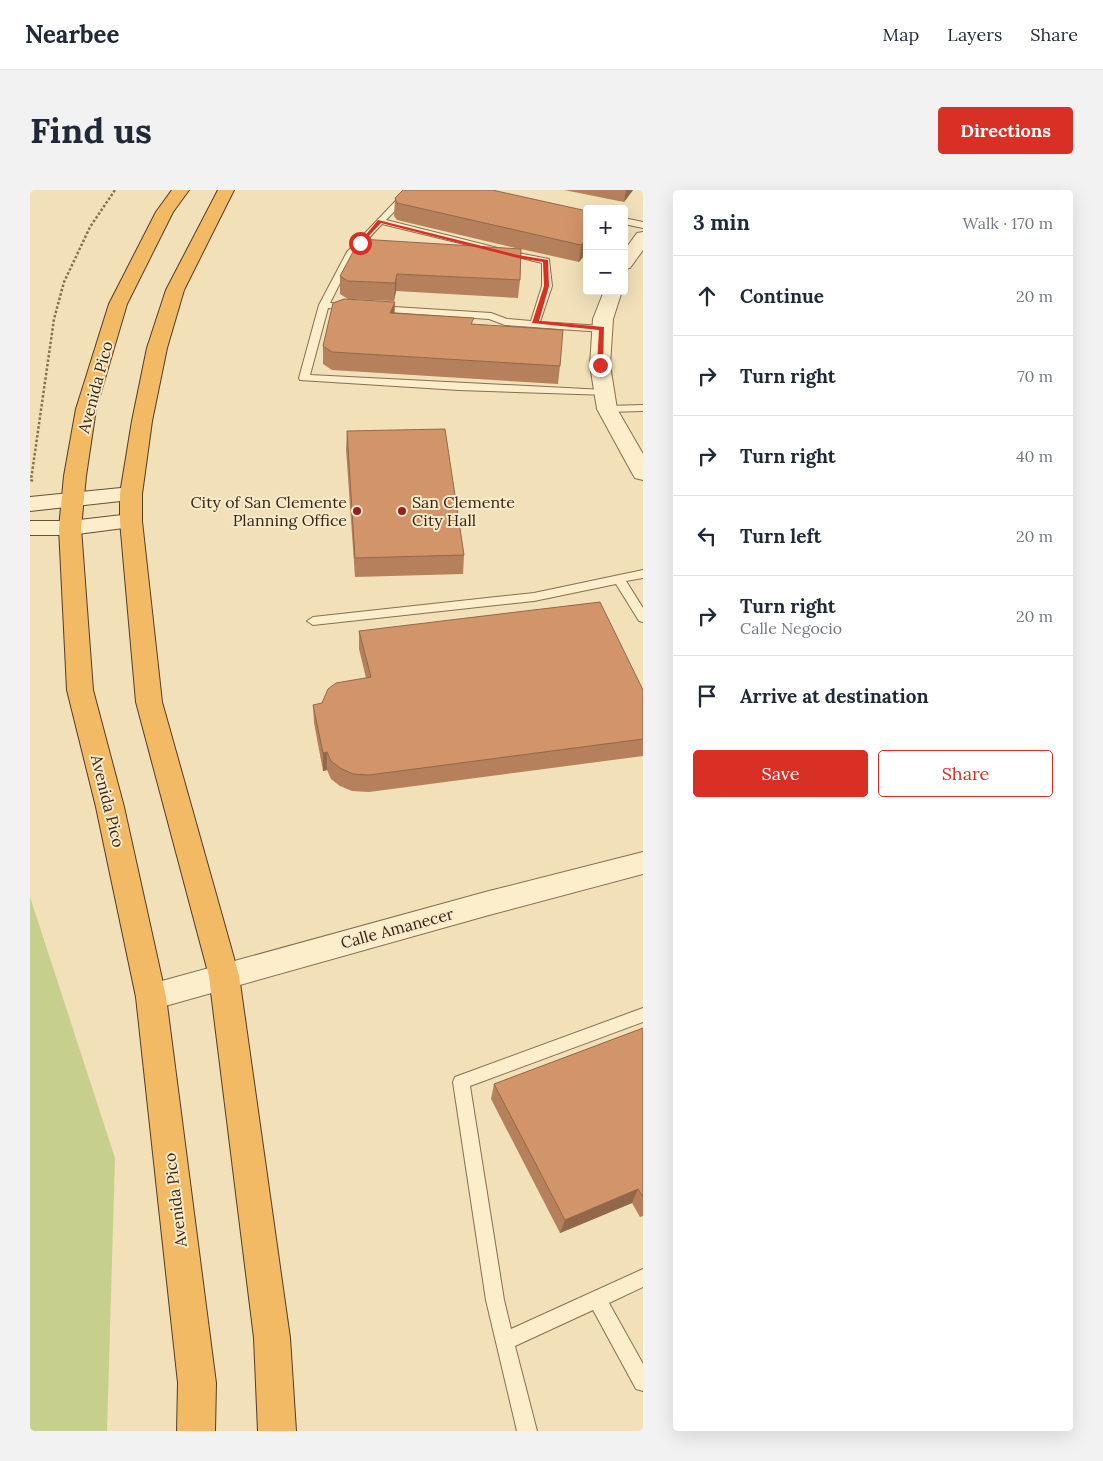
<!DOCTYPE html>
<meta charset="utf-8">
<style>
:root{--surface:#fff;--page:#f2f2f3;--text:#1f2937;--muted:#747a83;--line:#e0e1e3;--accent:#d93025}
body{margin:0;font-family:Lora,serif;background:var(--page);color:var(--text)}
.controls{position:absolute;right:15px;top:15px;display:grid;overflow:hidden;border-radius:5px;box-shadow:0 5px 20px #0002}
.controls button{width:45px;height:45px;display:grid;place-items:center;padding:0;border:0;border-bottom:1px solid var(--line);background:var(--surface);color:var(--text);font:25px sans-serif}
.stop{position:absolute;width:15px;height:15px;margin:-11px;border:4px solid #d93025;border-radius:50%;background:#fff}
.stop.end{background:#d93025;border-color:#fff;box-shadow:0 1px 5px #0008}
.list{margin:0;padding:0;list-style:none}
h2{display:flex;justify-content:space-between;align-items:center;height:65px;margin:0;padding:0 20px;font-size:21px}
h2 small{font-size:16px;font-weight:400;color:var(--muted)}
.list li{display:grid;grid-template-columns:32px 1fr auto;gap:15px;align-items:center;box-sizing:border-box;height:80px;padding:0 20px;border-top:1px solid var(--line)}
.list b{display:block;font-size:19px;white-space:nowrap}
.list p{margin:0;font-size:16px;white-space:nowrap;color:var(--muted)}
.list em{font-size:16px;font-style:normal;color:var(--muted)}
.actions{display:flex;gap:10px;padding:15px 20px}
.actions a{flex:1;padding:11px 0;border:1px solid var(--accent);border-radius:5px;text-align:center;font-size:18px;color:var(--accent)}
.actions .main{background:var(--accent);color:#fff}
.icon{flex:none;width:28px;height:28px;fill:none;stroke:currentColor;stroke-width:2;stroke-linecap:round;stroke-linejoin:round}
.map{position:relative;flex:none;width:613px;height:1241px;overflow:hidden;border-radius:5px}
header{display:flex;align-items:center;gap:30px;box-sizing:border-box;height:70px;padding:0 25px;background:var(--surface);border-bottom:1px solid var(--line)}
header strong{font-size:24px}
nav{display:flex;gap:28px;margin-inline-start:auto;font-size:18px}
.intro{display:flex;align-items:center;justify-content:space-between;box-sizing:border-box;height:120px;padding:0 30px}
h1{margin:0;font-size:35px}
.button{padding:12px 22px;border-radius:5px;background:var(--accent);color:#fff;font-size:18px;font-weight:700}
main{display:flex;gap:30px;padding:0 30px}
aside{flex:1;background:var(--surface);border-radius:5px;box-shadow:0 5px 20px #0002}
.map>svg:first-child{display:block}
.green{fill:#c7cf8c}
.lines{fill:none;stroke-linecap:round;stroke-linejoin:round}
.service-casing{stroke:#886e52;stroke-width:2}
.minor-casing{stroke:#886e52;stroke-width:2}
.tertiary-casing{stroke:#886e52;stroke-width:2}
.secondary-casing{stroke:#694f36;stroke-width:2}
.trunk-casing{stroke:#543c28;stroke-width:2}
.path{stroke:#886e52;stroke-width:2.5;stroke-dasharray:2.5 2;stroke-linecap:butt}
.service{fill:#fcedcb;fill-rule:evenodd}
.minor{fill:#fcedcb;fill-rule:evenodd}
.tertiary{fill:#fcedcb;fill-rule:evenodd}
.secondary{fill:#fcedcb;fill-rule:evenodd}
.trunk{fill:#f2ba64;fill-rule:evenodd}
.wall{fill:#b5805b}
.shaded-wall{fill:#93684a}
.building{fill:#d2956a;stroke:#93684a}
.route{fill:#d93025}
.poi-dot{fill:#9b1e1f;stroke:#f8eac8;stroke-width:2}
.labels{text-anchor:middle;dominant-baseline:central;stroke-width:4;stroke-linejoin:round;paint-order:stroke}
.street-label{font-size:16px;fill:#352619;stroke:#f8eac8}
.poi-label{font-size:16px;fill:#352619;stroke:#f8eac8;text-anchor:end}
</style>
<header>
<strong>Nearbee</strong>
<nav><a>Map</a><a>Layers</a><a>Share</a></nav>
</header>
<div class="intro"><h1>Find us</h1><a class="button">Directions</a></div>
<main>
<div class="map">
<svg width="613" height="1241" viewBox="0 0 613 1241">
<rect width="100%" height="100%" fill="#f1e0b8"/>
<path class="green" d="M0 707 85 968 77 1241H0Z"/>
<g class="lines">
<defs>
<g id="service">
<path d="M376 0H385L356 30 488 63 519 69 522 96 510 132 572 136 577 139 572 142 475 135 459 129 345 121V117L348 116 461 123 477 129 501 131 512 96V73L352 34 325 63 300 113 321 114 326 117 321 120 298 118 280 185 575 200 579 201V205L429 200 270 190 269 188 289 115 317 62Z"/>
<path d="M594 28 613 32V38L594 34Z"/>
<path d="M613 215V221L577 222 572 219 577 216Z"/>
<path d="M613 380V388L596 391 613 418V432L609 431 586 394 504 411 283 435 277 431 283 427 504 403Z"/>
<path d="M613 818V832L440 896 474 1110 481 1139 613 1079V1097L579 1113 613 1174V1201L606 1199 563 1120 485 1156 507 1241H487L456 1110 423 892 425 887Z"/>
</g>
<g id="minor">
<path d="M613 42V60L600 78 594 79V61L607 43Z"/>
<path d="M574 101H592L583 129 580 175 587 219 613 264V290L605 288 602 283 567 219 560 175 563 129Z"/>
</g>
<path id="tertiary" d="M613 662V684L459 725 121 820 110 816 106 807 110 798 121 794 459 701Z"/>
<g id="secondary">
<path d="M101 297 109 299 112 304 109 309 0 321V307Z"/>
<path d="M101 324 109 326 112 331 109 336 40 345H0V331H40Z"/>
</g>
<g id="trunk">
<path d="M142 0H159L143 22 97 114 66 219 56 286 51 338 63 500 94 617 136 807 186 1193 185 1241H147L148 1193 106 807 66 617 37 500 29 338 34 286 46 219 79 114 126 22Z"/>
<path d="M188 0H204L154 100 137 158 122 231 112 304V331L132 512 209 786 260 1148 266 1241H228L224 1148 179 786 106 512 90 331V304L102 231 117 158 136 100Z"/>
</g>
</defs>
<use href="#service" class="service-casing"/>
<use href="#minor" class="minor-casing"/>
<use href="#tertiary" class="tertiary-casing"/>
<use href="#secondary" class="secondary-casing"/>
<use href="#trunk" class="trunk-casing"/>
<path class="path" d="M3 291 1 290 24 129 34 92 60 37 85 0"/>
<use href="#service" class="service"/>
<use href="#minor" class="minor"/>
<use href="#tertiary" class="tertiary"/>
<use href="#secondary" class="secondary"/>
<use href="#trunk" class="trunk"/>
</g>
<g class="wall">
<path d="M534 0H603L594 12Z"/>
<path d="M365 8 557 21V62L549 72 491 59 490 90 488 108 366 101 364 111 318 109 310 104V86L490 59 367 30 364 26Z"/>
<path d="M365 112 364 123 444 134 530 176 528 194 302 180 293 174V156Z"/>
<path d="M317 241 434 365 433 384 325 387 316 259Z"/>
<path d="M329 441 613 500V566L339 602 322 601 310 596 301 589 297 580 293 581 284 533 283 515 292 513 336 488 329 459Z"/>
<path d="M613 838V1026L610 1027 602 1013 530 1043 461 909 464 894Z"/>
</g>
<g class="shaded-wall">
<path d="M596 0H603L594 12Z"/>
<path d="M557 48V62L549 72 551 55Z"/>
<path d="M367 84 366 101 364 111 365 93Z"/>
<path d="M365 112 364 130 360 123Z"/>
<path d="M297 562V580L293 581V563Z"/>
<path d="M608 999 602 1013 530 1043 535 1030Z"/>
</g>
<g class="building">
<path d="M373 0H462L557 21V48L551 55 367 13 365 8Z"/>
<path d="M330 49 491 59 490 90 367 84 365 93 318 91 310 86Z"/>
<path d="M314 109 365 112 360 123 444 128 441 134 533 140 530 176 302 162 293 156 303 113Z"/>
<path d="M415 239 434 365 325 368 317 241Z"/>
<path d="M570 412 613 500V549L339 585 323 584 310 578 301 571 297 562 293 563 283 515 292 513 298 499 306 493 341 487 329 441Z"/>
<path d="M613 838V1007L608 999 535 1030 464 894Z"/>
</g>
<path class="route" d="M348 30 488 65 518 70 519 96 509 131 574 137 573 175 570 177 567 175 569 140 502 133 514 96 513 72 488 68 351 33 331 54H328Z"/>
<g class="poi-dot">
<circle cx="327" cy="321" r="5"/>
<circle cx="372" cy="321" r="5"/>
</g>
<g class="labels">
<g class="street-label">
<text transform="translate(65 197) rotate(-75)">Avenida Pico</text>
<text transform="translate(78 611) rotate(76)">Avenida Pico</text>
<text transform="translate(367 738) rotate(-15)">Calle Amanecer</text>
<text transform="translate(145 1010) rotate(-97)">Avenida Pico</text>
</g>
<g class="poi-label">
<text x="317" y="312">City of San Clemente<tspan x="317" dy="18">Planning Office</tspan></text>
<text x="382" y="312" text-anchor="start">San Clemente<tspan x="382" dy="18">City Hall</tspan></text>
</g>
</g>
</svg>
<div class="controls">
<button>+</button>
<button>−</button>
</div>
<div class="stop" style="left:330px;top:53px"></div>
<div class="stop end" style="left:570px;top:175px"></div>
</div>
<aside>
<h2>3 min<small>Walk · 170 m</small></h2>
<ul class="list">
<li><svg class="icon" aria-label="ahead" viewBox="0 0 24 24"><path d="M12 20V5M6 11l6-6 6 6"/></svg><div><b>Continue</b></div><em>20 m</em></li>
<li><svg class="icon" aria-label="right" viewBox="0 0 24 24"><path d="M7 20v-9h11M14 6l5 5-5 5"/></svg><div><b>Turn right</b></div><em>70 m</em></li>
<li><svg class="icon" aria-label="right" viewBox="0 0 24 24"><path d="M7 20v-9h11M14 6l5 5-5 5"/></svg><div><b>Turn right</b></div><em>40 m</em></li>
<li><svg class="icon" aria-label="left" viewBox="0 0 24 24"><path d="M17 20v-9H6M10 6l-5 5 5 5"/></svg><div><b>Turn left</b></div><em>20 m</em></li>
<li><svg class="icon" aria-label="right" viewBox="0 0 24 24"><path d="M7 20v-9h11M14 6l5 5-5 5"/></svg><div><b>Turn right</b><p>Calle Negocio</p></div><em>20 m</em></li>
<li><svg class="icon" aria-label="arrive" viewBox="0 0 24 24"><path d="M6 21V4h12l-3 4 3 4H6"/></svg><div><b>Arrive at destination</b></div></li>
</ul>
<div class="actions"><a class="main">Save</a><a>Share</a></div>
</aside>
</main>
